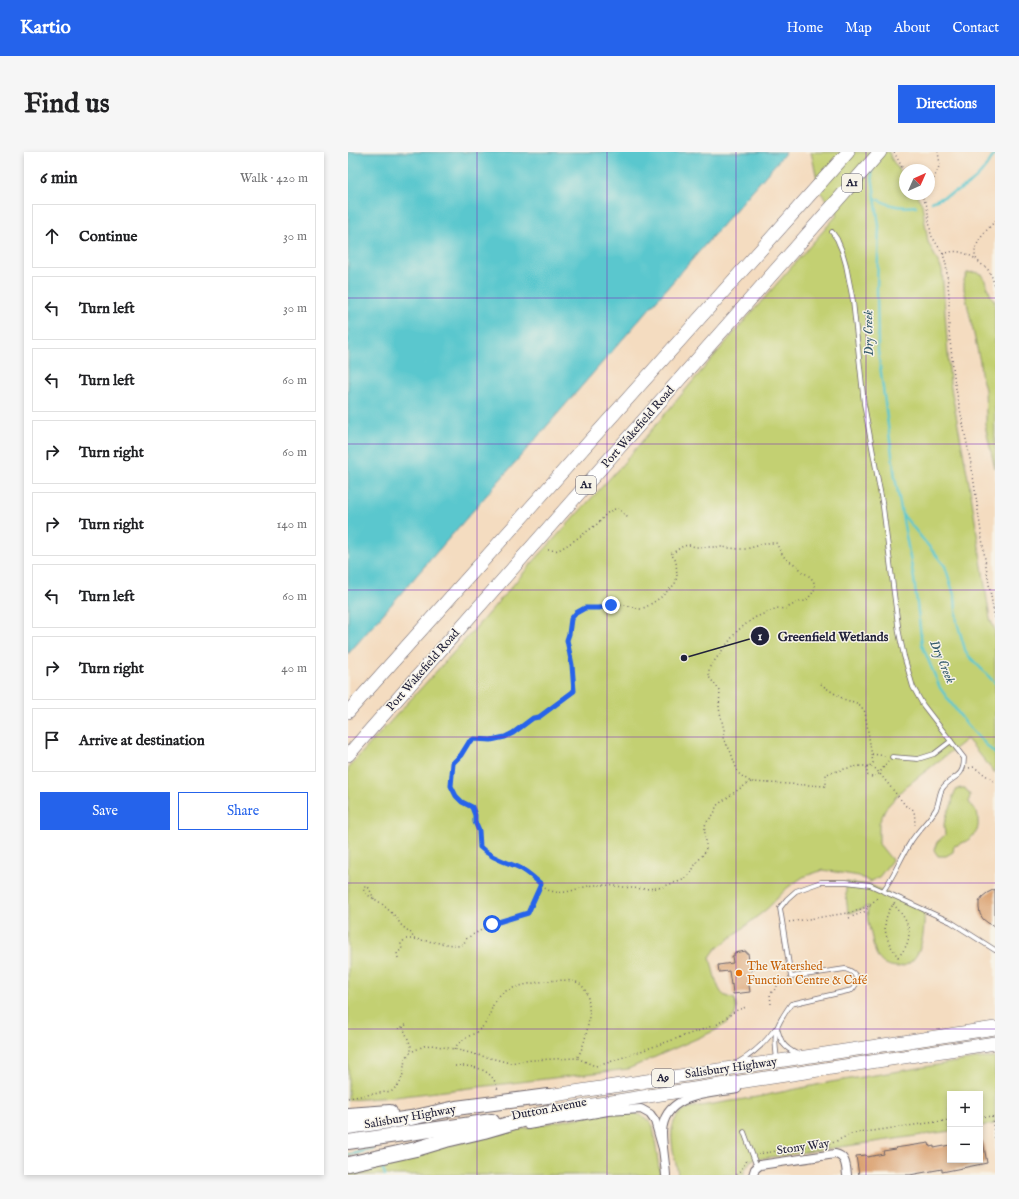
<!DOCTYPE html>
<meta charset="utf-8">
<style>
:root{--surface:#fff;--page:#f6f6f6;--text:#202124;--muted:#757577;--line:#e0e0e0;--accent:#2563eb}
body{margin:0;font-family:"IM FELL English",serif;background:var(--page);color:var(--text)}
.controls{position:absolute;right:12px;bottom:12px;display:grid;overflow:hidden;border-radius:0px;box-shadow:0 2px 6px #0003}
.controls button{width:36px;height:36px;display:grid;place-items:center;padding:0;border:0;border-bottom:1px solid var(--line);background:var(--surface);color:var(--text);font:20px sans-serif}
.compass{position:absolute;left:551px;top:12px;width:36px;height:36px;border-radius:50%;background:var(--surface);box-shadow:0 2px 6px #0003;rotate:45deg}
.stop{position:absolute;width:12px;height:12px;margin:-9px;border:3px solid #2563eb;border-radius:50%;background:#fff}
.stop.end{background:#2563eb;border-color:#fff;box-shadow:0 1px 4px #0008}
.list{margin:0;padding:0;list-style:none}
h2{display:flex;justify-content:space-between;align-items:center;height:52px;margin:0;padding:0 16px;font-size:17px}
h2 small{font-size:13px;font-weight:400;color:var(--muted)}
.list li{display:grid;grid-template-columns:26px 1fr auto;gap:12px;align-items:center;box-sizing:border-box;height:64px;margin:0 8px 8px;padding:0 8px;border:1px solid var(--line);border-radius:0px}
.list b{display:block;font-size:15px;white-space:nowrap}
.list em{font-size:13px;font-style:normal;color:var(--muted)}
.actions{display:flex;gap:8px;padding:12px 16px}
.actions a{flex:1;padding:9px 0;border:1px solid var(--accent);border-radius:0px;text-align:center;font-size:14px;color:var(--accent)}
.actions .main{background:var(--accent);color:#fff}
.icon{flex:none;width:22px;height:22px;fill:none;stroke:currentColor;stroke-width:2;stroke-linecap:round;stroke-linejoin:round}
.map{position:relative;flex:none;width:647px;height:1023px;overflow:hidden;border-radius:0px}
header{display:flex;align-items:center;gap:24px;box-sizing:border-box;height:56px;padding:0 20px;background:var(--accent);color:#fff}
header strong{font-size:19px}
nav{display:flex;gap:22px;margin-inline-start:auto;font-size:14px}
.intro{display:flex;align-items:center;justify-content:space-between;box-sizing:border-box;height:96px;padding:0 24px}
h1{margin:0;font-size:28px}
.button{padding:10px 18px;border-radius:0px;background:var(--accent);color:#fff;font-size:14px;font-weight:700}
main{display:flex;gap:24px;padding:0 24px}
aside{flex:1;background:var(--surface);border-radius:0px;box-shadow:0 2px 6px #0003}
.map>svg:first-child{display:block}
.green{fill:#c3d072;stroke:#727956}
.water{fill:#5ac7ce;stroke:#3e7484}
.lines{fill:none;stroke-linecap:round;stroke-linejoin:round}
.stream{stroke:#5ac7ce;stroke-width:2.5}
.building{fill:#d99c69}
.service-casing{stroke:#6c636a;stroke-width:5.5}
.minor-casing{stroke:#6c636a;stroke-width:10}
.trunk-casing{stroke:#6c636a;stroke-width:14}
.motorway-casing{stroke:#6c636a;stroke-width:16}
.path{stroke:#6c636a;stroke-width:1.5;stroke-dasharray:1 3;stroke-linecap:butt}
.service{stroke:#fff;stroke-width:4}
.minor{stroke:#fff;stroke-width:8}
.trunk{stroke:#fff;stroke-width:13}
.motorway{stroke:#fff;stroke-width:14}
.route{stroke:#2563eb;stroke-width:5}
.grid{fill:none;stroke:#7b2cbf;stroke-width:1;stroke-opacity:0.55}
.food-dot{fill:#e8710a;stroke:#f7f3e8;stroke-width:1.5}
.labels{text-anchor:middle;dominant-baseline:central;stroke-width:3;stroke-linejoin:round;paint-order:stroke}
.shield{fill:#f7f3e8;stroke:#62616f;stroke-width:1}
.shield-label{font-size:11px;font-weight:bold;fill:#22223b}
.street-label{font-size:12px;fill:#22223b;stroke:#f7f3e8}
.food-label{font-size:12px;fill:#c56008;stroke:#f7f3e8;text-anchor:start}
.water-label{font-size:13px;font-style:italic;fill:#365c6e;stroke:#f7f3e8}
.leader{fill:none;stroke:#22223b;stroke-width:1.5}
.callout-dot{fill:#22223b;stroke:#f7f3e8;stroke-width:1.5}
.mark-label{font-size:12px;text-anchor:middle;font-weight:bold;fill:#fff}
.callout-label{font-size:13px;text-anchor:middle;font-weight:bold;fill:#22223b;stroke:#f7f3e8;stroke-width:3;stroke-linejoin:round;paint-order:stroke}
</style>
<header>
<strong>Kartio</strong>
<nav><a>Home</a><a>Map</a><a>About</a><a>Contact</a></nav>
</header>
<div class="intro"><h1>Find us</h1><a class="button">Directions</a></div>
<main>
<aside>
<h2>6 min<small>Walk · 420 m</small></h2>
<ul class="list">
<li><svg class="icon" aria-label="ahead" viewBox="0 0 24 24"><path d="M12 20V5M6 11l6-6 6 6"/></svg><div><b>Continue</b></div><em>30 m</em></li>
<li><svg class="icon" aria-label="left" viewBox="0 0 24 24"><path d="M17 20v-9H6M10 6l-5 5 5 5"/></svg><div><b>Turn left</b></div><em>30 m</em></li>
<li><svg class="icon" aria-label="left" viewBox="0 0 24 24"><path d="M17 20v-9H6M10 6l-5 5 5 5"/></svg><div><b>Turn left</b></div><em>60 m</em></li>
<li><svg class="icon" aria-label="right" viewBox="0 0 24 24"><path d="M7 20v-9h11M14 6l5 5-5 5"/></svg><div><b>Turn right</b></div><em>60 m</em></li>
<li><svg class="icon" aria-label="right" viewBox="0 0 24 24"><path d="M7 20v-9h11M14 6l5 5-5 5"/></svg><div><b>Turn right</b></div><em>140 m</em></li>
<li><svg class="icon" aria-label="left" viewBox="0 0 24 24"><path d="M17 20v-9H6M10 6l-5 5 5 5"/></svg><div><b>Turn left</b></div><em>60 m</em></li>
<li><svg class="icon" aria-label="right" viewBox="0 0 24 24"><path d="M7 20v-9h11M14 6l5 5-5 5"/></svg><div><b>Turn right</b></div><em>40 m</em></li>
<li><svg class="icon" aria-label="arrive" viewBox="0 0 24 24"><path d="M6 21V4h12l-3 4 3 4H6"/></svg><div><b>Arrive at destination</b></div></li>
</ul>
<div class="actions"><a class="main">Save</a><a>Share</a></div>
</aside>
<div class="map">
<svg width="647" height="1023" viewBox="0 0 647 1023">
<rect width="100%" height="100%" fill="#f7f3e8"/>
<filter id="ink" filterUnits="userSpaceOnUse"><feTurbulence type="fractalNoise" baseFrequency=".025" numOctaves="2"/><feDisplacementMap in="SourceGraphic" scale="8" xChannelSelector="R" yChannelSelector="G"/><feConvolveMatrix kernelMatrix="1 2 1 2 8 2 1 2 1" color-interpolation-filters="sRGB"/></filter>
<filter id="wash" filterUnits="userSpaceOnUse"><feTurbulence type="fractalNoise" baseFrequency=".012" numOctaves="4" result="noise"/><feDisplacementMap in="SourceGraphic" scale="16" xChannelSelector="R" yChannelSelector="G"/><feGaussianBlur stdDeviation="0.9" result="paint"/><feColorMatrix in="noise" values="0 0 0 0 0 0 0 0 0 0 0 0 0 0 0 0 0 1.4 0 .05"/><feComposite in="paint" operator="in"/></filter>
<g filter="url(#wash)">
<rect width="100%" height="100%" fill="#f4dcc0"/>
<g class="green">
<path d="M463 0H541L543 6 557 27V42H568L574 52 580 90 594 118 602 231 623 342 642 467 647 478V621L619 587 556 636 538 656 531 671V692L544 708 535 720 531 725 522 730 511 724 475 718 455 725 439 736 420 756 367 798 362 805C364 813 368 833 373 840 375 844 383 846 387 847 387 851 389 856 388 860 385 869 373 875 366 879L280 917 47 945 0 948V616L117 488 186 409 273 314 384 183 490 62 472 40Z"/>
<path d="M627 120 634 122C638 129 641 144 647 149V317L638 278V263L637 238 633 222 632 210 616 137V128L619 121Z"/>
<path d="M613 636H617L622 643 621 650C623 654 626 657 629 660 630 663 630 667 630 670 632 683 617 691 606 694L605 700 598 704H590L586 698 589 690 597 683 596 672 599 662 604 652 605 644 609 637Z"/>
<path d="M498 730 522 733 576 758C577 778 575 815 548 815 543 814 535 813 532 808 526 801 525 790 523 782 521 774 517 762 521 754L506 760 500 761 498 744Z"/>
<path d="M633 906H647V972L632 974V942H602V979L403 1008 396 1019V1023H330C327 1002 313 968 340 956L409 945 483 930Z"/>
<path d="M263 960C280 960 293 958 305 974L312 1023H0V1016L196 972Z"/>
</g>
<path class="water" d="M0 0H438L0 502Z"/>
<g class="lines">
<g class="stream">
<path d="M523 16 531 74 529 136 530 199 547 325 566 427 574 493 592 536 619 573 647 602"/>
<path d="M527 46C542 54 551 56 568 54"/>
<path d="M583 50C601 43 619 37 632 22 638 16 642 8 647 2"/>
<path d="M555 363 597 414 607 446 609 470 618 501 647 531"/>
<path d="M0 1003 25 997"/>
<path d="M34 1015 37 1023"/>
</g>
</g>
<g id="blocks">
<g class="building">
<path d="M647 737V774L640 771 635 767 632 762 631 756V750L634 745 639 741Z"/>
<path d="M398 799V801H400L401 809H407L408 817H403L404 826 400 827 402 840 385 842 384 832 383 833 381 819 371 820 370 813 385 811 384 804H386V801Z"/>
<path d="M632 989H635L639 1011 594 1020V1017L562 1023H511L508 1004 518 1003 519 1005 536 1002 535 999 548 997 547 996 581 991 582 995 586 994V996L602 993V1008H632Z"/>
</g>
</g>
</g>
<g filter="url(#ink)">
<use href="#blocks" fill-opacity="0" stroke="#6c636a" stroke-width="1"/>
<g class="lines">
<defs>
<g id="service">
<path d="M484 80 489 87 494 99 498 113 505 149 516 252 535 355 551 481 556 504 565 535 575 553 616 606C616 628 603 623 594 637 591 643 591 650 588 657 581 669 569 679 562 691 552 707 546 724 535 739"/>
<path d="M544 605 570 607 586 602 603 589"/>
<path d="M429 876C433 890 435 895 449 902"/>
<path d="M429 907C425 879 427 875 443 852L504 838C512 829 509 820 497 817L443 825 432 756 439 747 448 739 473 730H498L522 733 603 770 647 798"/>
<path d="M389 911C405 902 417 891 427 877"/>
<path d="M396 980 409 1015"/>
</g>
<g id="minor">
<path d="M180 973 260 959 293 957 302 962 307 969 315 997"/>
<path d="M318 1023C317 1009 314 994 314 980 316 941 361 942 389 937"/>
<path d="M405 1023 407 1017 412 1013 487 1002C498 1004 498 1014 499 1023"/>
</g>
<g id="trunk">
<path d="M0 560 500 0"/>
<path d="M0 603 532 0"/>
<path d="M200 944 647 876"/>
<path d="M202 960 313 942 647 891"/>
</g>
<g id="motorway">
<path d="M0 963 42 960"/>
<path d="M0 975 63 966 108 956 200 944"/>
<path d="M0 990 144 969"/>
<path d="M0 1012 68 997 98 988 136 979 202 960"/>
</g>
</defs>
<use href="#service" class="service-casing"/>
<use href="#minor" class="minor-casing"/>
<use href="#trunk" class="trunk-casing"/>
<use href="#motorway" class="motorway-casing"/>
<g class="path">
<path d="M546 0 557 21"/>
<path d="M581 38 592 12 590 0"/>
<path d="M573 42 579 54 583 83 595 102 598 112 601 143V180L607 232 624 317 638 414 647 468"/>
<path d="M647 69C639 78 621 95 629 108 632 112 638 115 641 119 644 124 645 129 647 134"/>
<path d="M595 102C608 97 616 100 628 107"/>
<path d="M200 398C203 398 207 399 210 398 218 395 237 381 245 375 257 368 253 361 270 356L280 366"/>
<path d="M473 532C476 535 493 546 498 548 508 551 510 549 517 560L525 611 519 616V623L524 625 530 623 540 609"/>
<path d="M524 602 538 604"/>
<path d="M621 616 626 615 647 630"/>
<path d="M403 630 391 637 368 654C367 666 359 666 357 674 356 680 358 686 358 692 358 695 358 699 356 701 354 705 349 709 347 713 345 716 344 721 341 723 337 728 330 730 325 731 319 733 313 736 308 736 287 739 268 732 247 733 232 734 219 744 203 739 194 737 189 727 182 722 165 710 148 710 132 695L131 679 127 670V663L124 655 114 650 108 644 103 634 105 611 113 603 121 590 126 587 143 588 157 585 165 581 185 567 191 565 226 539 224 513 219 488 221 482 223 467 228 461 237 456H251L263 453 272 452 292 457 298 455 312 446 327 432 329 424 328 409 323 402 335 394 341 393 347 395H373L390 397H398L420 391H428L435 404 441 409 450 414 454 420 460 423 465 428 467 433 466 439 458 449 450 450 437 457 429 456 406 466 389 479 361 516V525L372 539 371 556 376 578 375 587 382 598 389 618 392 623 403 630 478 634V622C493 619 514 609 528 617L558 654C569 656 566 664 567 673"/>
<path d="M26 747 21 736 17 735 15 737 18 742 33 751 46 763 54 774 63 781 66 787"/>
<path d="M545 752C562 769 568 786 550 805 536 786 531 770 547 750"/>
<path d="M501 766 516 760 522 754"/>
<path d="M441 770 506 760 521 754 531 744"/>
<path d="M50 806 49 801 54 797 53 792 57 787H66L111 794 116 791 119 786 144 772 180 761 193 732"/>
<path d="M423 852 422 842 428 836 431 830 437 827"/>
<path d="M55 875 63 894V900"/>
<path d="M50 877 60 872"/>
<path d="M106 897C116 883 126 885 136 873 145 863 141 850 156 840 168 832 221 823 232 832 249 845 239 891 229 906"/>
<path d="M107 914C126 913 146 917 150 939"/>
<path d="M0 946 44 939 52 931 55 922 57 907 63 900 76 894 83 893 106 897 162 911 184 908 229 906 247 914 253 913 370 872 387 859 398 855"/>
<path d="M632 964 647 965"/>
<path d="M644 965 647 988"/>
<path d="M410 1002 461 994 480 993 503 982 602 968"/>
<path d="M389 1023 400 1007"/>
</g>
<use href="#service" class="service"/>
<use href="#minor" class="minor"/>
<use href="#trunk" class="trunk"/>
<use href="#motorway" class="motorway"/>
</g>
</g>
<g class="lines" filter="url(#ink)">
<path class="route" d="M144 772 180 761 193 732C186 726 179 719 170 715 156 709 143 706 132 695L131 679 127 670V663L124 655 114 650 108 644 103 634 105 611 113 603 121 590 126 587 143 588 157 585 165 581 185 566 191 565 226 539 224 513 219 488 221 482 223 467 228 461 237 456H251L263 453"/>
</g>
<path class="grid" d="M129 0V1023M259 0V1023M388 0V1023M518 0V1023M0 146H647M0 292H647M0 438H647M0 585H647M0 731H647M0 877H647"/>
<circle class="food-dot" cx="391" cy="821" r="4"/>
<g class="labels">
<g class="shield">
<rect x="494" y="22" width="20" height="18" rx="3"/>
<rect x="228" y="324" width="20" height="18" rx="3"/>
<rect x="304" y="917" width="22" height="18" rx="3"/>
</g>
<g class="shield-label">
<text x="504" y="31">A1</text>
<text x="238" y="333">A1</text>
<text x="315" y="926">A9</text>
</g>
<g class="street-label">
<text transform="translate(290 275) rotate(-49)">Port Wakefield Road</text>
<text transform="translate(75 518) rotate(-49)">Port Wakefield Road</text>
<text transform="translate(383 916) rotate(-8)">Salisbury Highway</text>
<text transform="translate(201 957) rotate(-11)">Dutton Avenue</text>
<text transform="translate(62 965) rotate(-10)">Salisbury Highway</text>
<text transform="translate(455 995) rotate(-8)">Stony Way</text>
</g>
<g class="food-label">
<text x="399" y="814">The Watershed<tspan x="399" dy="14">Function Centre &amp; Café</tspan></text>
</g>
<g class="water-label">
<text transform="translate(521 181) rotate(-91)">Dry Creek</text>
<text transform="translate(594 510) rotate(67)">Dry Creek</text>
</g>
</g>
<path class="leader" d="M336 506L412 484"/>
<g class="callout-dot">
<circle cx="336" cy="506" r="4"/>
<circle cx="412" cy="484" r="10"/>
</g>
<g class="mark-label">
<text x="412" y="488">1</text>
</g>
<g class="callout-label">
<text x="485" y="489">Greenfield Wetlands</text>
</g>
</svg>
<div class="controls">
<button>+</button>
<button>−</button>
</div>
<svg class="compass" viewBox="-18 -18 36 36"><path d="M0-13l5 13h-10z" fill="#e53935"/><path d="M0 13l5-13h-10z" fill="#757577"/></svg>
<div class="stop" style="left:144px;top:772px"></div>
<div class="stop end" style="left:263px;top:453px"></div>
</div>
</main>
